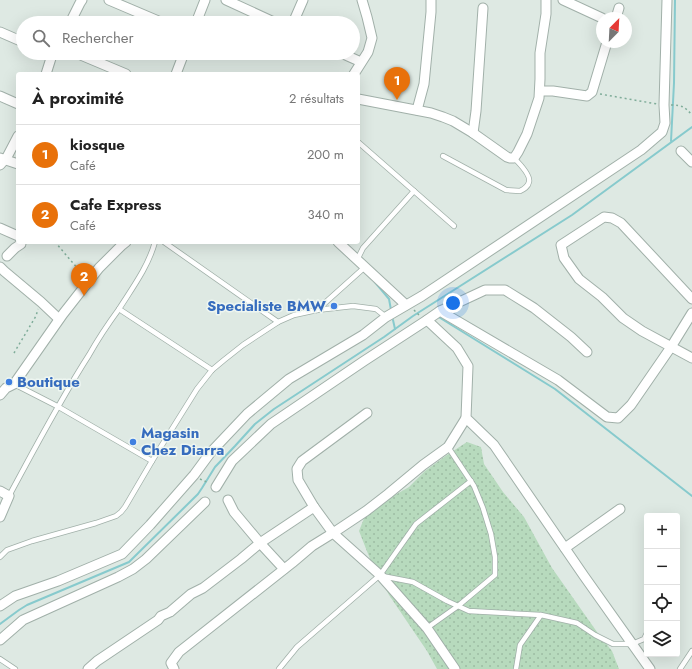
<!DOCTYPE html>
<html lang="fr">
<meta charset="utf-8">
<style>
:root{--surface:#fff;--page:#f6f6f6;--text:#222;--muted:#767676;--line:#e0e0e0;--accent:#ed6d58}
body{margin:0;font-family:Jost,sans-serif;background:var(--page);color:var(--text)}
.controls{position:absolute;right:12px;bottom:12px;display:grid;overflow:hidden;border-radius:4px;box-shadow:0 4px 16px #0002}
.controls button{width:36px;height:36px;display:grid;place-items:center;padding:0;border:0;border-bottom:1px solid var(--line);background:var(--surface);color:var(--text);font:20px sans-serif}
.compass{position:absolute;left:596px;top:12px;width:36px;height:36px;border-radius:50%;background:var(--surface);box-shadow:0 4px 16px #0002;rotate:24deg}
.you{position:absolute;left:453px;top:303px;width:14px;height:14px;margin:-10px;border:3px solid #fff;border-radius:50%;background:#1a73e8;box-shadow:0 0 0 6px #1a73e833}
.badge{display:grid;place-items:center;width:26px;height:26px;border-radius:50%;background:var(--accent);color:#fff;font-size:13px;font-weight:700}
.pin{position:absolute;translate:-50% -33px;filter:drop-shadow(0 1px 2px #0008)}
.pin::after{content:'';position:absolute;top:21px;width:14px;height:12px;background:inherit;clip-path:polygon(0 0,100% 0,50% 100%)}
.list{margin:0;padding:0;list-style:none}
h2{display:flex;justify-content:space-between;align-items:center;height:52px;margin:0;padding:0 16px;font-size:17px}
h2 small{font-size:13px;font-weight:400;color:var(--muted)}
.list li{display:grid;grid-template-columns:26px 1fr auto;gap:12px;align-items:center;box-sizing:border-box;height:60px;padding:0 16px;border-top:1px solid var(--line)}
.list b{display:block;font-size:15px;white-space:nowrap}
.list p{margin:0;font-size:13px;white-space:nowrap;color:var(--muted)}
.list em{font-size:13px;font-style:normal;color:var(--muted)}
.icon{flex:none;width:22px;height:22px;fill:none;stroke:currentColor;stroke-width:2;stroke-linecap:round;stroke-linejoin:round}
.map{position:relative;flex:none;width:692px;height:669px;overflow:hidden}
.search{position:absolute;background:var(--surface);box-shadow:0 4px 16px #0002;left:16px;top:16px;width:344px;height:44px;display:flex;align-items:center;gap:10px;box-sizing:border-box;padding:0 14px;border-radius:22px;color:var(--muted);font-size:15px}
.panel{position:absolute;background:var(--surface);box-shadow:0 4px 16px #0002;left:16px;top:72px;width:344px;height:172px;border-radius:4px}
.map>svg:first-child{display:block}
.green{fill:url(#green-dots)}
.lines{fill:none;stroke-linecap:round;stroke-linejoin:round}
.stream{stroke:#87cacd;stroke-width:2}
.lane-casing{stroke:#a1b0a9;stroke-width:6}
.street-casing{stroke:#a1b0a9;stroke-width:11}
.path{stroke:#7fac99;stroke-width:1.5;stroke-dasharray:2 3;stroke-linecap:butt}
.lane{stroke:#fff;stroke-width:4.5}
.street{stroke:#fff;stroke-width:9}
.shop-dot{fill:#3f7fe0;stroke:#eef6f1;stroke-width:1.5}
.labels{text-anchor:middle;dominant-baseline:central;stroke-width:3;stroke-linejoin:round;paint-order:stroke}
.shop-label{font-size:15px;font-weight:bold;fill:#366cbe;stroke:#eef6f1;text-anchor:start}
</style>
<div class="map">
<svg width="692" height="669" viewBox="0 0 692 669">
<defs>
<pattern id="green-dots" width="8" height="8" patternUnits="userSpaceOnUse"><rect width="8" height="8" fill="#b7dabd"/><path d="M2 2h.1M6 6h.1" fill="none" stroke="#9dbca3" stroke-width="1.8" stroke-linecap="round"/></pattern>
</defs>
<rect width="100%" height="100%" fill="#dee9e3"/>
<path class="green" d="M467 442 481 447 484 464 503 492 524 517 552 568 597 632 612 651 619 669H437L427 651 389 595 372 564 359 531 367 511 409 487 425 471 447 455Z"/>
<g class="lines">
<g class="stream">
<path d="M671 141 674 83 675 0"/>
<path d="M374 281 389 299 391 310"/>
<path d="M437 316 555 389 692 496"/>
<path d="M393 320 395 329"/>
<path d="M0 624 19 610 27 605 129 562 198 494 202 488 215 467 235 446 255 424 274 409 384 337 413 316 572 215 692 127"/>
</g>
<defs>
<g id="lane">
<path d="M358 142 454 226"/>
<path d="M443 156 506 190 520 191C524 189 528 187 529 182 531 175 519 163 514 158"/>
<path d="M164 242 278 322"/>
<path d="M357 260 363 248 414 191"/>
<path d="M119 309 212 370"/>
<path d="M317 310 365 267"/>
<path d="M14 384 57 406 152 461"/>
<path d="M9 496C35 448 60 400 89 355 98 339 108 324 119 309 133 287 148 267 155 242"/>
<path d="M0 557 7 550 32 541 96 523 116 516 121 512 125 507 152 461 197 389 212 370 224 360 243 345 278 322 294 315 317 310 353 306 376 309 386 317"/>
<path d="M382 576 413 582 447 601 469 611 541 615 577 623 595 635 613 644H632L644 639 647 633"/>
<path d="M427 628 458 606 495 575V557L491 534 483 508 474 486 448 447"/>
<path d="M0 659 15 669"/>
<path d="M279 669 297 647 380 575 416 524 471 481"/>
<path d="M516 669 520 645 541 615"/>
<path d="M680 669 692 651"/>
</g>
<g id="street">
<path d="M109 0 163 23"/>
<path d="M226 0 276 23"/>
<path d="M563 0 602 18"/>
<path d="M616 18 619 8"/>
<path d="M70 23 80 3 82 0"/>
<path d="M196 23 205 0"/>
<path d="M293 23 303 0"/>
<path d="M0 32 23 42"/>
<path d="M76 53 126 74"/>
<path d="M341 53 361 62"/>
<path d="M46 74 52 55 54 53"/>
<path d="M176 74 184 53"/>
<path d="M354 74 368 52 372 38 367 17 362 0"/>
<path d="M540 91H553L587 96 592 92 607 42"/>
<path d="M0 96 18 104"/>
<path d="M358 99 431 113 443 117 453 121 473 133 507 157 510 158H514L518 152 527 134 539 98 540 79V53L546 14V0"/>
<path d="M417 110 424 84 431 12V0"/>
<path d="M473 133 476 111 483 8"/>
<path d="M681 151 692 162"/>
<path d="M0 158 18 164"/>
<path d="M0 165 7 157 18 136"/>
<path d="M0 228 18 236"/>
<path d="M338 242 406 305"/>
<path d="M7 256 15 248 21 244V242"/>
<path d="M0 267 4 271 41 302 59 319"/>
<path d="M692 299 621 223 612 218 604 217 561 245 564 258 579 279 602 297 623 318 642 331 692 358"/>
<path d="M440 311 485 290H505L534 308 571 337 587 352"/>
<path d="M427 320 457 348 468 366 466 418 494 445 584 576 650 669"/>
<path d="M0 395 6 388 14 384 63 314 99 268 121 246 126 242"/>
<path d="M367 413 302 461 297 469 298 480 314 507 333 533 380 575 427 628 455 669"/>
<path d="M216 487 232 461 271 424 364 361 427 320 440 311 558 380 607 417 618 418 631 405 671 347 692 313"/>
<path d="M0 491 9 496 0 517"/>
<path d="M228 500 234 512 260 543 314 507"/>
<path d="M565 548 620 509"/>
<path d="M0 606 15 596 58 581 122 554 150 525 194 475 211 452 247 414 289 379 363 335 386 317 422 296 641 150 662 132 665 123 664 105 667 0"/>
<path d="M0 640 23 620 118 577 133 569 146 559 205 502"/>
<path d="M88 669 97 661 158 620 161 616 170 612 191 594 203 588 241 559 260 543 284 569"/>
<path d="M174 669 171 663 179 652 292 563 312 546 333 533 366 511 388 494 423 465 448 447 466 418"/>
</g>
</defs>
<use href="#lane" class="lane-casing"/>
<use href="#street" class="street-casing"/>
<g class="path">
<path d="M600 94 657 104"/>
<path d="M671 105C682 105 685 107 692 115"/>
<path d="M55 242 84 276"/>
<path d="M414 310 420 316"/>
<path d="M14 353 36 316 38 309"/>
<path d="M200 479 209 483"/>
</g>
<use href="#lane" class="lane"/>
<use href="#street" class="street"/>
</g>
<g class="shop-dot">
<circle cx="334" cy="306" r="4"/>
<circle cx="9" cy="382" r="4"/>
<circle cx="133" cy="442" r="4"/>
</g>
<g class="labels">
<g class="shop-label">
<text x="326" y="306" text-anchor="end">Specialiste BMW</text>
<text x="17" y="382">Boutique</text>
<text x="141" y="433">Magasin<tspan x="141" dy="17">Chez Diarra</tspan></text>
</g>
</g>
</svg>
<div class="controls">
<button>+</button>
<button>−</button>
<button><svg class="icon" aria-label="locate" viewBox="0 0 24 24"><circle cx="12" cy="12" r="6"/><path d="M12 2v4M12 18v4M2 12h4M18 12h4"/></svg></button>
<button><svg class="icon" aria-label="layers" viewBox="0 0 24 24"><path d="M12 4l9 5-9 5-9-5zM3 14l9 5 9-5"/></svg></button>
</div>
<svg class="compass" viewBox="-18 -18 36 36"><path d="M0-13l5 13h-10z" fill="#e53935"/><path d="M0 13l5-13h-10z" fill="#767676"/></svg>
<div class="you"></div>
<div class="pin badge" style="left:397px;top:100px;background:#e8710a">1</div>
<div class="pin badge" style="left:84px;top:296px;background:#e8710a">2</div>
<div class="search"><svg class="icon" aria-label="search" viewBox="0 0 24 24"><circle cx="10" cy="10" r="6"/><path d="M15 15l6 6"/></svg>Rechercher</div>
<section class="panel">
<h2>À proximité<small>2 résultats</small></h2>
<ul class="list">
<li><span class="badge" style="background:#e8710a">1</span><div><b>kiosque</b><p>Café</p></div><em>200 m</em></li>
<li><span class="badge" style="background:#e8710a">2</span><div><b>Cafe Express</b><p>Café</p></div><em>340 m</em></li>
</ul>
</section>
</div>
